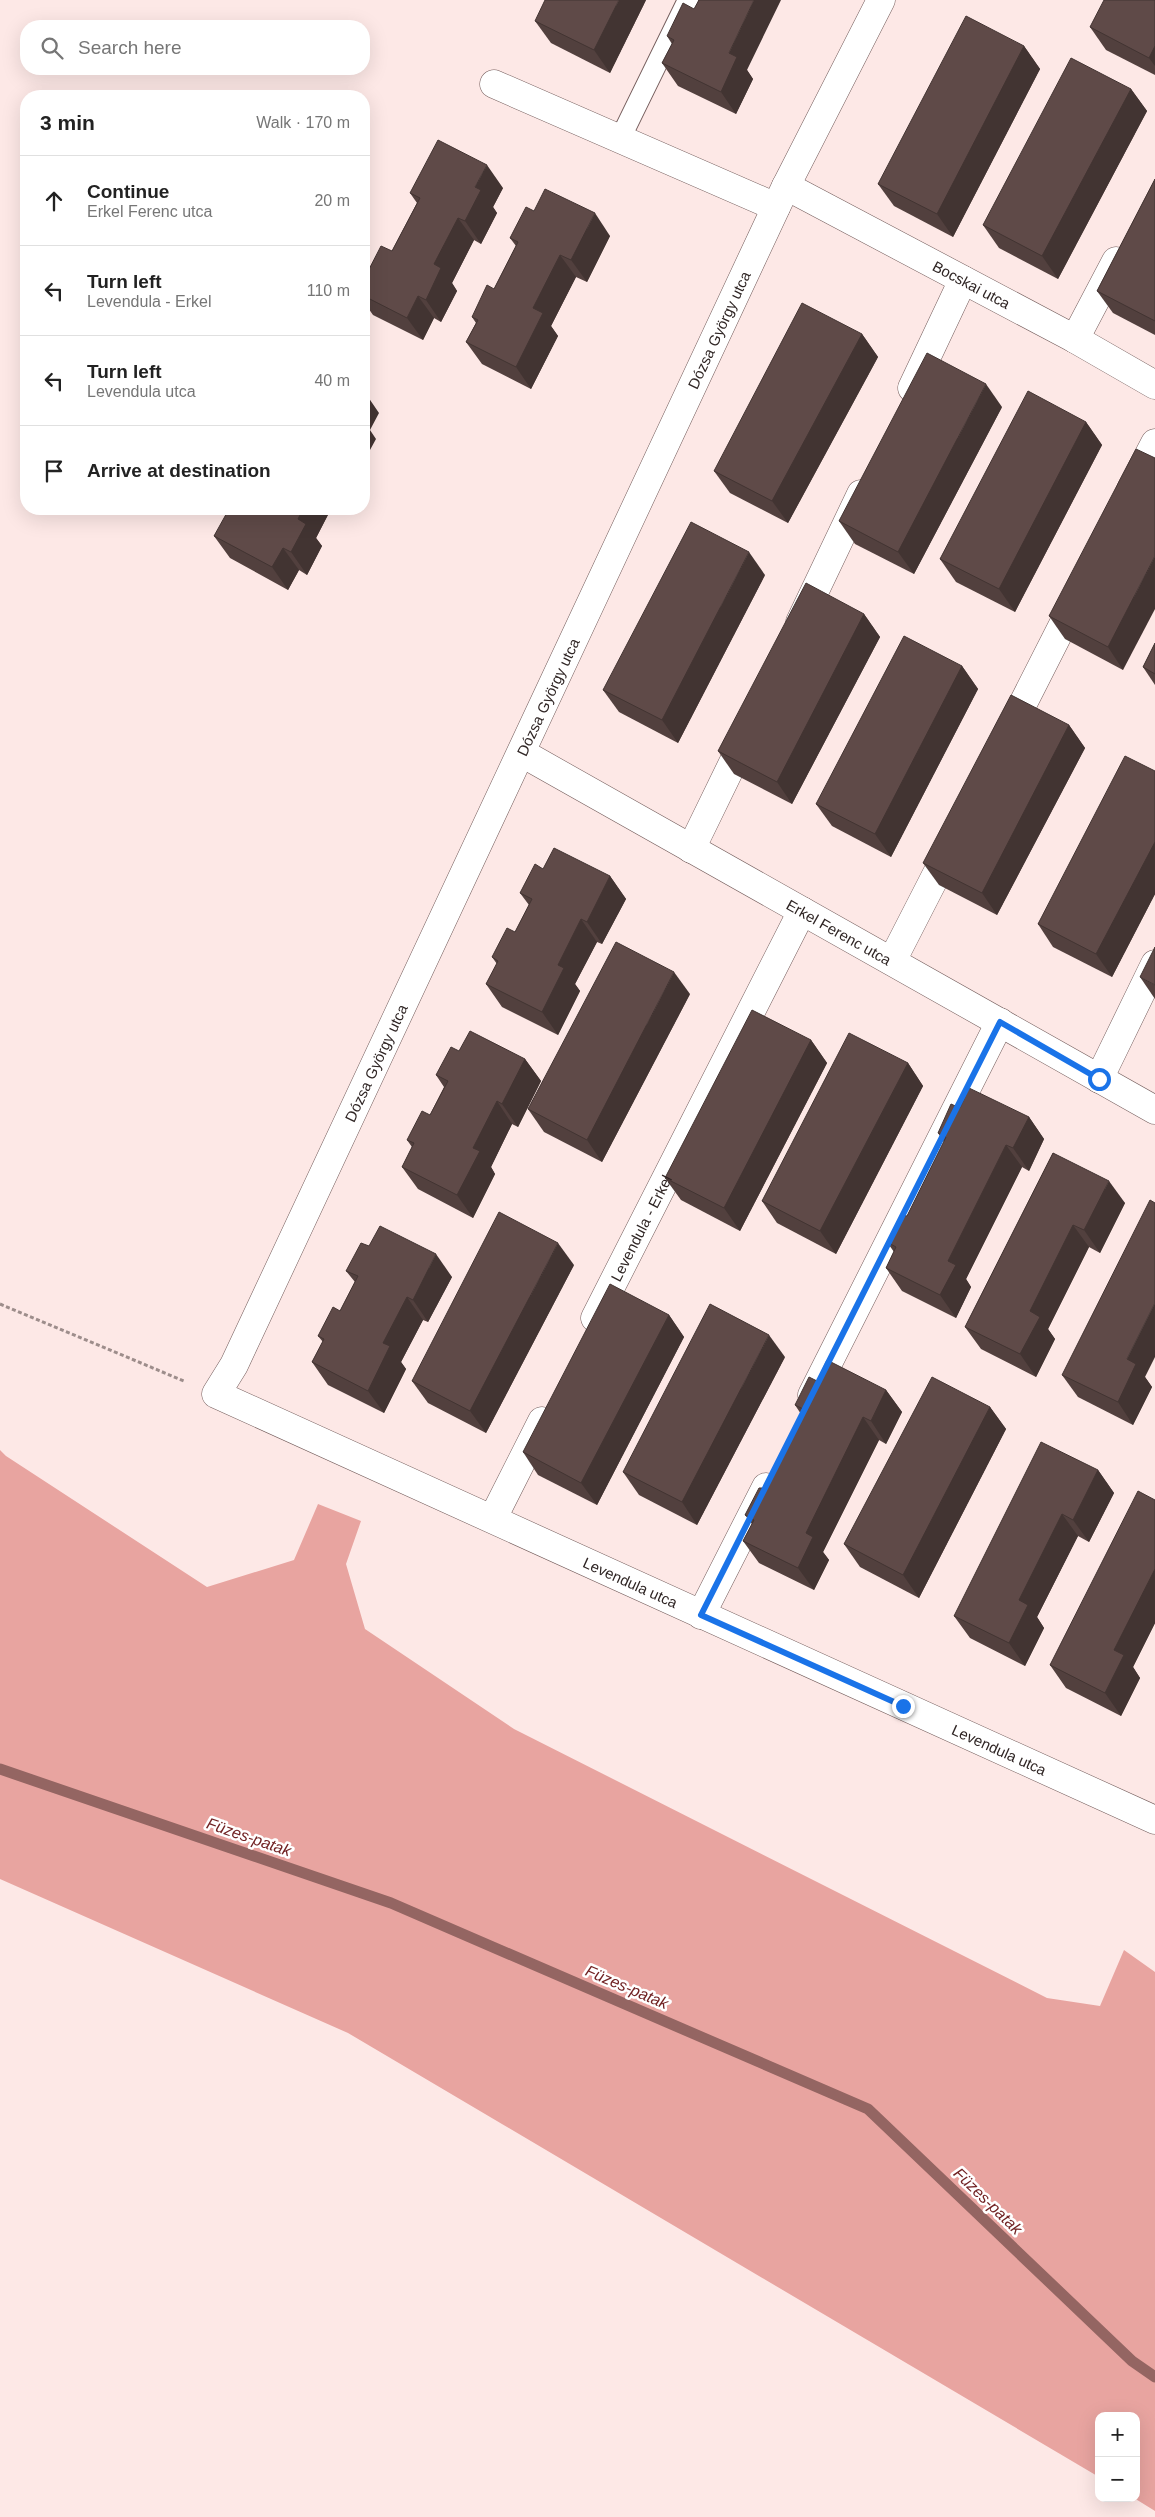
<!DOCTYPE html>
<meta charset="utf-8">
<style>
:root{--surface:#fff;--page:#f2f2f2;--text:#222;--muted:#767676;--line:#e0e0e0}
body{margin:0;font-family:Arial,sans-serif;background:var(--page);color:var(--text)}
.controls{position:absolute;right:15px;bottom:15px;display:grid;overflow:hidden;border-radius:10px;box-shadow:0 5px 20px #0002}
.controls button{width:45px;height:45px;display:grid;place-items:center;padding:0;border:0;border-bottom:1px solid var(--line);background:var(--surface);color:var(--text);font:25px sans-serif}
.stop{position:absolute;width:15px;height:15px;margin:-11px;border:4px solid #1a73e8;border-radius:50%;background:#fff}
.stop.end{background:#1a73e8;border-color:#fff;box-shadow:0 1px 5px #0008}
.list{margin:0;padding:0;list-style:none}
h2{display:flex;justify-content:space-between;align-items:center;height:65px;margin:0;padding:0 20px;font-size:21px}
h2 small{font-size:16px;font-weight:400;color:var(--muted)}
.list li{display:grid;grid-template-columns:32px 1fr auto;gap:15px;align-items:center;box-sizing:border-box;height:90px;padding:0 20px;border-top:1px solid var(--line)}
.list b{display:block;font-size:19px;white-space:nowrap}
.list p{margin:0;font-size:16px;white-space:nowrap;color:var(--muted)}
.list em{font-size:16px;font-style:normal;color:var(--muted)}
.icon{flex:none;width:28px;height:28px;fill:none;stroke:currentColor;stroke-width:2;stroke-linecap:round;stroke-linejoin:round}
.map{position:relative;flex:none;width:1155px;height:2517px;overflow:hidden}
.search{position:absolute;background:var(--surface);box-shadow:0 5px 20px #0002;left:20px;top:20px;width:350px;height:55px;display:flex;align-items:center;gap:12px;box-sizing:border-box;padding:0 18px;border-radius:20px;color:var(--muted);font-size:19px}
.panel{position:absolute;background:var(--surface);box-shadow:0 5px 20px #0002;left:20px;top:90px;width:350px;height:425px;border-radius:20px}
.map>svg:first-child{display:block}
.forest{fill:#e8a4a0}
.lines{fill:none;stroke-linecap:round;stroke-linejoin:round}
.stream{stroke:#946562;stroke-width:11}
.service-casing{stroke:#735c5b;stroke-width:22}
.minor-casing{stroke:#735c5b;stroke-width:29}
.path{stroke:#9d8d8b;stroke-width:3;stroke-dasharray:4 2.5;stroke-linecap:butt}
.service{stroke:#fff;stroke-width:20}
.minor{stroke:#fff;stroke-width:28}
.wall{fill:#52403e}
.shaded-wall{fill:#423432}
.building{fill:#5f4a48;stroke:#423432}
.route{stroke:#1a73e8;stroke-width:6}
.labels{text-anchor:middle;dominant-baseline:central;stroke-width:5;stroke-linejoin:round;paint-order:stroke}
.street-label{font-size:15px;fill:#2f2524;stroke:#fff}
.water-label{font-size:16px;font-style:italic;fill:#712223;stroke:#fff}
</style>
<div class="map">
<svg width="1155" height="2517" viewBox="0 0 1155 2517">
<rect width="100%" height="100%" fill="#fde8e6"/>
<path class="forest" d="M0 1450 6 1456 207 1587 294 1560 318 1504 361 1521 346 1564 365 1629 514 1729 1047 1998 1100 2006 1124 1950 1155 1972V2511L1134 2498H1136V2416H1099V2477L348 2033 0 1879Z"/>
<g class="lines">
<path class="stream" d="M0 1769 391 1903 868 2109 1132 2361 1155 2377"/>
<defs>
<path id="service" d="M620 139 688 0"/>
<g id="minor">
<path id="s1" d="M881 0 786 186 234 1365 216 1394 1155 1820"/>
<path d="M494 84 776 207"/>
<path id="s2" d="M786 186 1075 339 1155 385"/>
<path d="M1075 339 1116 261"/>
<path d="M912 388 963 280"/>
<path d="M1131 489 1155 443"/>
<path d="M800 622 861 494"/>
<path d="M1007 735 1076 599"/>
<path id="s3" d="M522 753 1155 1110"/>
<path d="M691 849 746 736"/>
<path d="M892 961 952 844"/>
<path d="M1099 1079 1155 964"/>
<path id="s4" d="M595 1318 802 911"/>
<path d="M812 1395 1000 1022"/>
<path d="M493 1518 542 1421"/>
<path d="M701 1615 766 1487"/>
</g>
</defs>
<use href="#service" class="service-casing"/>
<use href="#minor" class="minor-casing"/>
<path class="path" d="M0 1304 184 1381"/>
<use href="#service" class="service"/>
<use href="#minor" class="minor"/>
</g>
<g class="wall">
<path d="M646 0 610 73 551 43 535 21Z"/>
<path d="M1155 0V75L1106 50 1090 27Z"/>
<path d="M667 36 747 70 753 79 736 114 678 86 662 63 672 44Z"/>
<path d="M1024 46 1040 69 953 237 894 206 878 184Z"/>
<path d="M1131 89 1147 111 1058 279 999 248 983 225Z"/>
<path d="M1155 179V335L1113 313 1097 291Z"/>
<path d="M503 188 493 207 497 213 481 244 474 240 452 283 457 291 441 322 434 318 423 340 373 315 364 302V279L392 251 417 203 410 193Z"/>
<path d="M534 211 610 236 587 282 576 277 551 326 558 336 531 389 482 364 466 342 476 323 472 317 494 289 516 246 510 238Z"/>
<path d="M862 334 878 357 788 523 730 493 714 471Z"/>
<path d="M1002 407 914 574 855 544 839 521Z"/>
<path d="M1086 422 1102 445 1015 612 956 582 940 559Z"/>
<path d="M1155 458 1123 670 1065 639 1049 616Z"/>
<path d="M238 509H331L316 538 322 546 307 575 299 570 288 590 230 558 214 536Z"/>
<path d="M765 575 678 743 619 712 603 690Z"/>
<path d="M864 614 880 637 792 804 734 774 718 751Z"/>
<path d="M1155 643V685L1143 667Z"/>
<path d="M962 666 978 689 891 857 832 826 816 804Z"/>
<path d="M1069 725 1085 748 997 915 939 885 923 863Z"/>
<path d="M1155 771V894L1112 977 1053 947 1038 924Z"/>
<path d="M543 869 610 876 626 899 602 944 597 942 575 984 580 991 558 1035 502 1007 486 984 497 964 492 957 515 932 529 905 520 893Z"/>
<path d="M1140 977 1155 985V999Z"/>
<path d="M690 994 602 1162 544 1132 528 1109Z"/>
<path d="M811 1040 827 1063 740 1231 681 1200 665 1178Z"/>
<path d="M459 1051 525 1059 541 1081 518 1127 512 1124 491 1167 495 1174 473 1218 418 1189 402 1167 412 1147 407 1140 430 1115 444 1087 436 1075Z"/>
<path d="M908 1063 923 1086 836 1254 777 1223 762 1201Z"/>
<path d="M960 1108 1029 1117 1044 1139 1029 1171 1022 1167 966 1279 971 1287 956 1318 902 1291 886 1268 894 1252 887 1242 907 1216 944 1142 938 1133Z"/>
<path d="M1053 1153 1125 1203 1100 1253 1089 1247 1048 1329 1055 1339 1036 1377 981 1349 965 1327Z"/>
<path d="M369 1246 452 1277 428 1322 423 1320 401 1362 406 1369 384 1413 328 1385 312 1362 323 1342 318 1336 340 1311 355 1282 346 1271Z"/>
<path d="M574 1265 486 1433 428 1403 412 1381Z"/>
<path d="M669 1315 684 1337 597 1505 538 1475 523 1452Z"/>
<path d="M785 1357 697 1525 639 1495 623 1472Z"/>
<path d="M1062 1375 1145 1377 1152 1387 1133 1425 1078 1397Z"/>
<path d="M817 1381 886 1390 902 1412 886 1444 879 1440 823 1552 829 1560 814 1590 759 1563 743 1541 752 1524 745 1515 764 1488 801 1414 795 1405Z"/>
<path d="M990 1407 1006 1429 919 1598 860 1567 844 1544Z"/>
<path d="M1098 1470 1114 1493 1089 1542 1078 1536 1037 1617 1044 1628 1025 1666 970 1638 954 1616Z"/>
<path d="M1155 1500V1623L1133 1667 1140 1678 1121 1716 1066 1688 1050 1665Z"/>
</g>
<g class="shaded-wall">
<path d="M619 0H646L610 73 594 50Z"/>
<path d="M754 0H781L747 70 753 79 736 114 721 92 729 53Z"/>
<path d="M1024 46 1040 69 953 237 937 214Z"/>
<path d="M1155 46V66L1149 58Z"/>
<path d="M1131 89 1147 111 1058 279 1042 256Z"/>
<path d="M487 165 503 188 493 207 497 213 481 244 465 221 475 187Z"/>
<path d="M595 213 610 236 587 282 571 260Z"/>
<path d="M458 218 474 240 452 283 457 291 441 322 426 300 434 264Z"/>
<path d="M560 255 576 277 551 326 558 336 531 389 516 367 533 308Z"/>
<path d="M418 296 434 318 423 340 407 318Z"/>
<path d="M862 334 878 357 788 523 772 501Z"/>
<path d="M986 384 1002 407 914 574 898 552Z"/>
<path d="M364 391 379 413 370 430 376 439 364 461Z"/>
<path d="M1086 422 1102 445 1015 612 999 589Z"/>
<path d="M303 509H331L316 538 322 546 307 575 291 552 298 519Z"/>
<path d="M283 548 299 570 288 590 272 567Z"/>
<path d="M749 552 765 575 678 743 662 720Z"/>
<path d="M1155 556V609L1123 670 1108 647Z"/>
<path d="M864 614 880 637 792 804 777 782Z"/>
<path d="M962 666 978 689 891 857 875 834Z"/>
<path d="M1069 725 1085 748 997 915 982 893Z"/>
<path d="M1155 842V894L1112 977 1096 954Z"/>
<path d="M610 876 626 899 602 944 587 922Z"/>
<path d="M581 919 597 942 575 984 580 991 558 1035 542 1012 558 965Z"/>
<path d="M674 972 690 994 602 1162 587 1140Z"/>
<path d="M811 1040 827 1063 740 1231 724 1208Z"/>
<path d="M525 1059 541 1081 518 1127 502 1104Z"/>
<path d="M908 1063 923 1086 836 1254 820 1231Z"/>
<path d="M497 1101 512 1124 491 1167 495 1174 473 1218 457 1195 473 1148Z"/>
<path d="M1029 1117 1044 1139 1029 1171 1013 1148Z"/>
<path d="M1006 1145 1022 1167 966 1279 971 1287 956 1318 940 1295 948 1261Z"/>
<path d="M1109 1181 1125 1203 1100 1253 1084 1230Z"/>
<path d="M1073 1225 1089 1247 1048 1329 1055 1339 1036 1377 1020 1354 1030 1311Z"/>
<path d="M558 1243 574 1265 486 1433 470 1411Z"/>
<path d="M436 1254 452 1277 428 1322 413 1300Z"/>
<path d="M407 1297 423 1320 401 1362 406 1369 384 1413 368 1391 383 1343Z"/>
<path d="M1155 1303V1357L1145 1377 1152 1387 1133 1425 1118 1402 1127 1359Z"/>
<path d="M669 1315 684 1337 597 1505 581 1483Z"/>
<path d="M769 1335 785 1357 697 1525 682 1502Z"/>
<path d="M886 1390 902 1412 886 1444 871 1421Z"/>
<path d="M990 1407 1006 1429 919 1598 903 1575Z"/>
<path d="M863 1417 879 1440 823 1552 829 1560 814 1590 798 1568 806 1533Z"/>
<path d="M1098 1470 1114 1493 1089 1542 1073 1520Z"/>
<path d="M1062 1514 1078 1536 1037 1617 1044 1628 1025 1666 1009 1643 1019 1600Z"/>
<path d="M1155 1569V1623L1133 1667 1140 1678 1121 1716 1105 1693 1114 1650Z"/>
</g>
<g class="building">
<path d="M545 0H619L594 50 535 21Z"/>
<path d="M699 0H754L729 53 737 57 721 92 662 63 674 40 667 36 683 3 694 9Z"/>
<path d="M1104 0H1155V46L1149 58 1090 27Z"/>
<path d="M966 16 1024 46 937 214 878 184Z"/>
<path d="M1071 58 1131 89 1042 256 983 225Z"/>
<path d="M438 140 487 165 475 187 481 190 465 221 458 218 434 264 441 268 426 300 418 296 407 318 364 296V279L381 246 392 251 420 198 410 193Z"/>
<path d="M1155 179V321L1097 291Z"/>
<path d="M545 189 595 213 571 260 560 255 533 308 543 313 516 367 466 342 478 320 472 317 487 285 494 289 518 242 510 238 526 207 534 211Z"/>
<path d="M802 303 862 334 772 501 714 471Z"/>
<path d="M927 353 986 384 898 552 839 521Z"/>
<path d="M1028 391 1086 422 999 589 940 559Z"/>
<path d="M1136 449 1155 458V556L1108 647 1049 616Z"/>
<path d="M229 509H303L298 519 306 524 291 552 283 548 272 567 214 536Z"/>
<path d="M691 522 749 552 662 720 603 690Z"/>
<path d="M806 583 864 614 777 782 718 751Z"/>
<path d="M904 636 962 666 875 834 816 804Z"/>
<path d="M1155 643V674L1143 667Z"/>
<path d="M1011 695 1069 725 982 893 923 863Z"/>
<path d="M1125 756 1155 771V842L1096 954 1038 924Z"/>
<path d="M554 848 610 876 587 922 581 919 558 965 564 968 542 1012 486 984 498 961 492 957 507 928 515 932 532 899 520 893 535 864 543 869Z"/>
<path d="M616 942 674 972 587 1140 528 1109Z"/>
<path d="M1155 947V985L1140 977Z"/>
<path d="M752 1010 811 1040 724 1208 665 1178Z"/>
<path d="M470 1031 525 1059 502 1104 497 1101 473 1148 480 1151 457 1195 402 1167 414 1143 407 1140 422 1111 430 1115 448 1081 436 1075 451 1047 459 1051Z"/>
<path d="M849 1033 908 1063 820 1231 762 1201Z"/>
<path d="M969 1088 1029 1117 1013 1148 1006 1145 948 1261 956 1265 940 1295 886 1268 896 1247 887 1242 901 1215 907 1216 946 1137 938 1133 951 1104 960 1108Z"/>
<path d="M1053 1153 1109 1181 1084 1230 1073 1225 1030 1311 1040 1317 1020 1354 965 1327Z"/>
<path d="M1150 1200 1155 1203V1303L1127 1359 1136 1364 1118 1402 1062 1375Z"/>
<path d="M499 1212 558 1243 470 1411 412 1381Z"/>
<path d="M380 1226 436 1254 413 1300 407 1297 383 1343 390 1346 368 1391 312 1362 324 1339 318 1336 333 1307 340 1311 358 1276 346 1271 361 1243 369 1246Z"/>
<path d="M610 1284 669 1315 581 1483 523 1452Z"/>
<path d="M710 1304 769 1335 682 1502 623 1472Z"/>
<path d="M827 1360 886 1390 871 1421 863 1417 806 1533 813 1537 798 1568 743 1541 754 1520 745 1515 759 1488H764L803 1409 795 1405 809 1377 817 1381Z"/>
<path d="M932 1377 990 1407 903 1575 844 1544Z"/>
<path d="M1041 1442 1098 1470 1073 1520 1062 1514 1019 1600 1028 1605 1009 1643 954 1616Z"/>
<path d="M1138 1491 1155 1500V1569L1114 1650 1124 1655 1105 1693 1050 1665Z"/>
</g>
<g class="lines">
<path class="route" d="M903 1706 701 1615 1000 1022 1099 1079"/>
</g>
<g class="labels">
<g class="street-label">
<text stroke="none"><textPath href="#s2" startOffset="210">Bocskai utca</textPath></text>
<text transform="translate(719 330) rotate(-65)">Dózsa György utca</text>
<text transform="translate(548 697) rotate(-65)">Dózsa György utca</text>
<text stroke="none"><textPath href="#s3" startOffset="364">Erkel Ferenc utca</textPath></text>
<text transform="translate(376 1063) rotate(-65)">Dózsa György utca</text>
<text stroke="none"><textPath href="#s4" startOffset="101">Levendula - Erkel</textPath></text>
<text stroke="none"><textPath href="#s1" startOffset="2000">Levendula utca</textPath></text>
<text stroke="none"><textPath href="#s1" startOffset="2405">Levendula utca</textPath></text>
</g>
<g class="water-label">
<text transform="translate(249 1837) rotate(19)">Füzes-patak</text>
<text transform="translate(627 1987) rotate(23)">Füzes-patak</text>
<text transform="translate(988 2201) rotate(44)">Füzes-patak</text>
</g>
</g>
</svg>
<div class="controls">
<button>+</button>
<button>−</button>
</div>
<div class="stop" style="left:1099px;top:1079px"></div>
<div class="stop end" style="left:903px;top:1706px"></div>
<div class="search"><svg class="icon" aria-label="search" viewBox="0 0 24 24"><circle cx="10" cy="10" r="6"/><path d="M15 15l6 6"/></svg>Search here</div>
<section class="panel">
<h2>3 min<small>Walk · 170 m</small></h2>
<ul class="list">
<li><svg class="icon" aria-label="ahead" viewBox="0 0 24 24"><path d="M12 20V5M6 11l6-6 6 6"/></svg><div><b>Continue</b><p>Erkel Ferenc utca</p></div><em>20 m</em></li>
<li><svg class="icon" aria-label="left" viewBox="0 0 24 24"><path d="M17 20v-9H6M10 6l-5 5 5 5"/></svg><div><b>Turn left</b><p>Levendula - Erkel</p></div><em>110 m</em></li>
<li><svg class="icon" aria-label="left" viewBox="0 0 24 24"><path d="M17 20v-9H6M10 6l-5 5 5 5"/></svg><div><b>Turn left</b><p>Levendula utca</p></div><em>40 m</em></li>
<li><svg class="icon" aria-label="arrive" viewBox="0 0 24 24"><path d="M6 21V4h12l-3 4 3 4H6"/></svg><div><b>Arrive at destination</b></div></li>
</ul>
</section>
</div>
